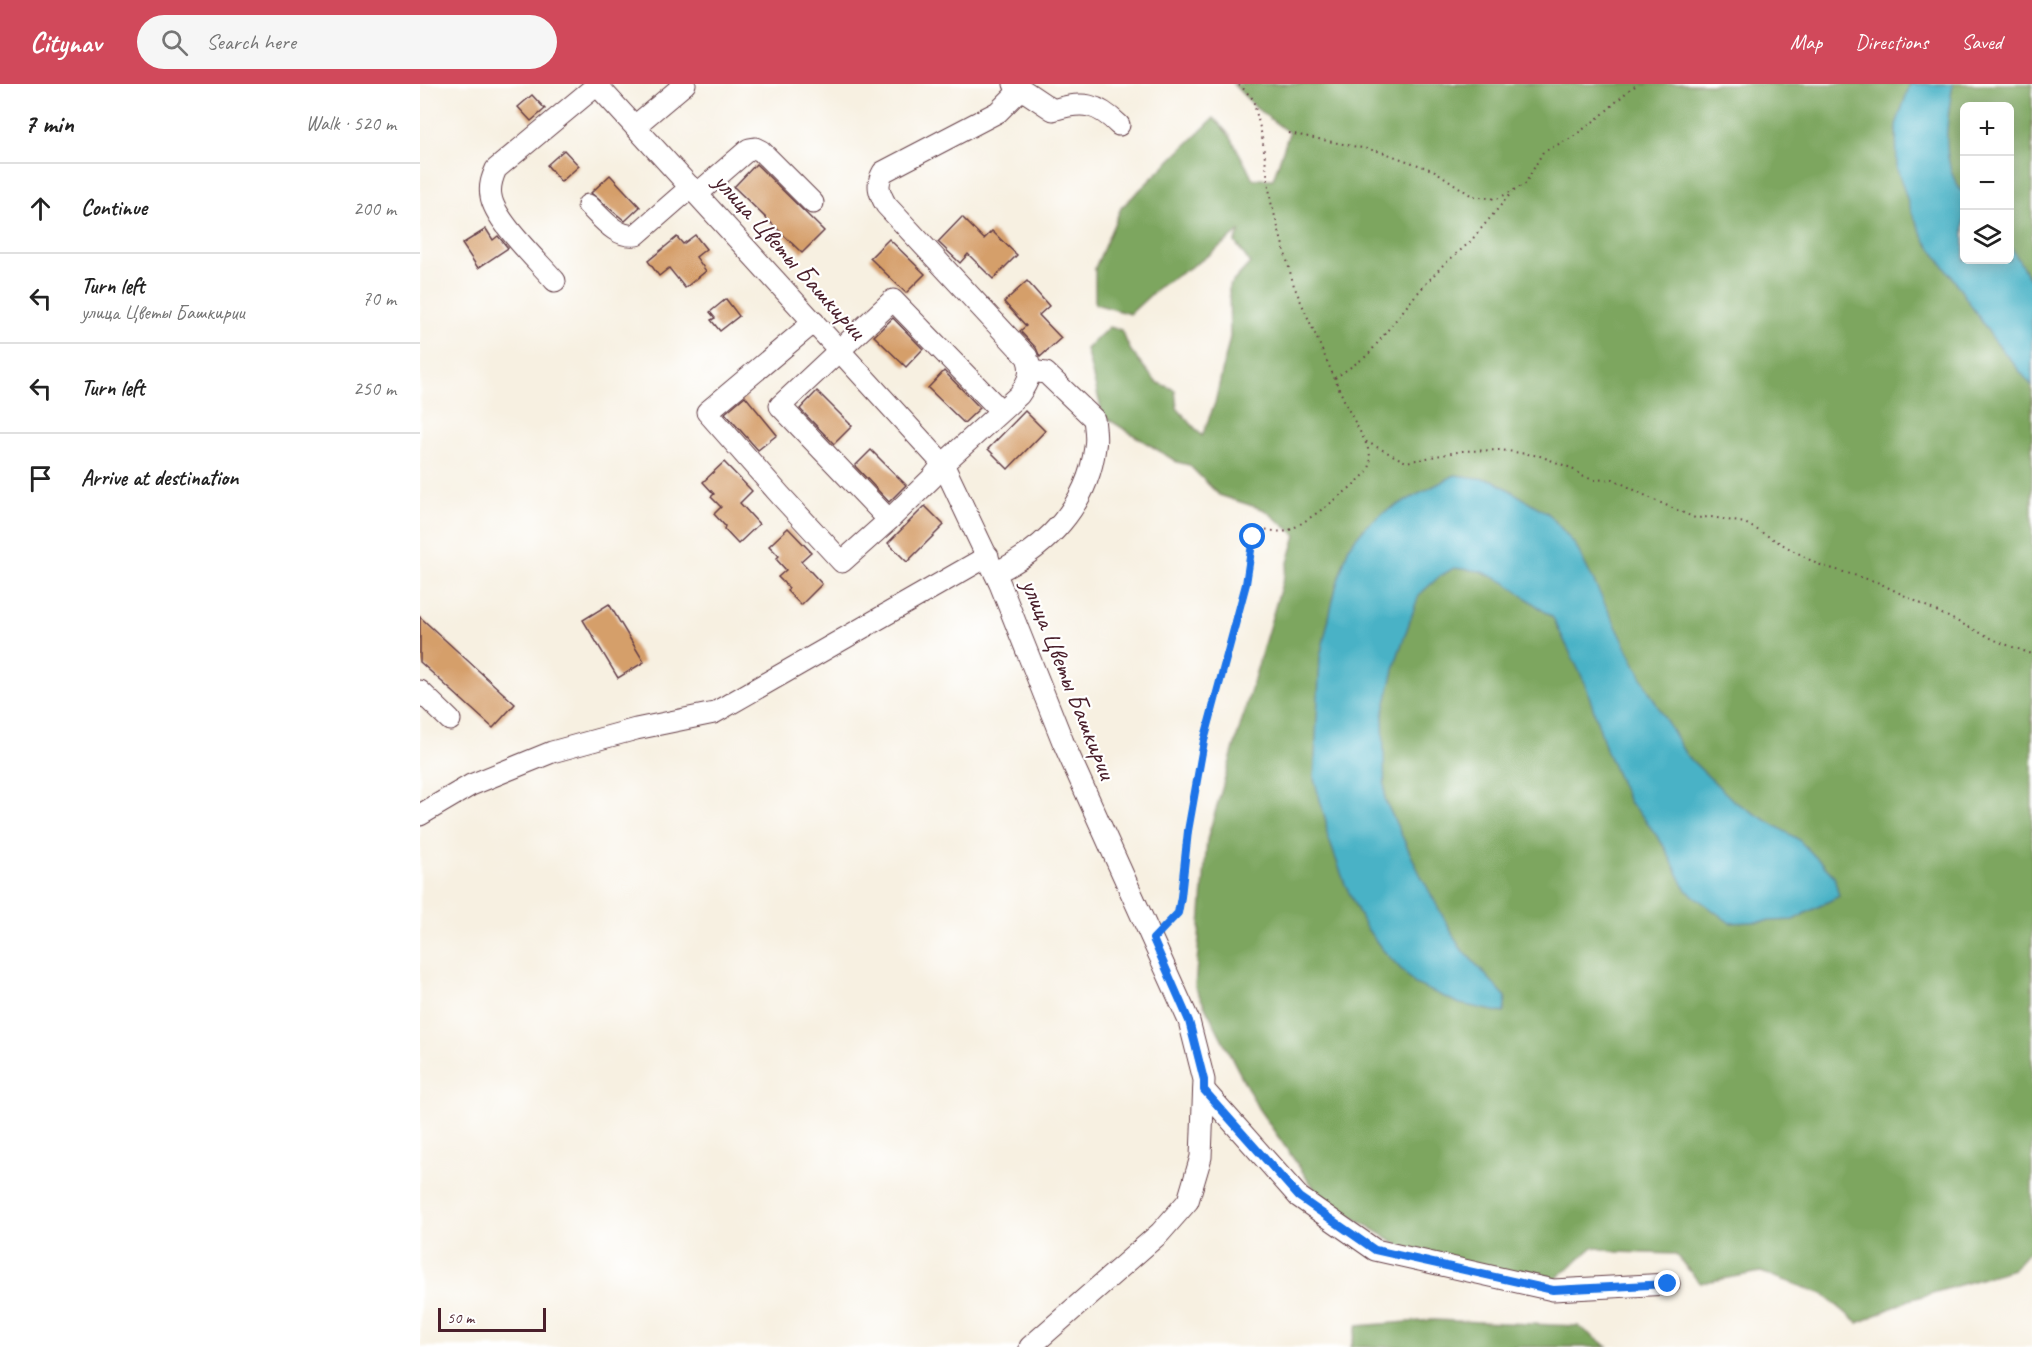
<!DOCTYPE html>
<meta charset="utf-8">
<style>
:root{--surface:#fff;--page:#f6f6f6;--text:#222;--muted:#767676;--line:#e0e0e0;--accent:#d1495b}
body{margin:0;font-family:Caveat,sans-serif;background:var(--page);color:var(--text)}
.controls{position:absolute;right:18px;top:18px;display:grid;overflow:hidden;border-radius:9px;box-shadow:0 3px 15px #0003}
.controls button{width:54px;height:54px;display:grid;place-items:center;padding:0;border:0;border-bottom:2px solid var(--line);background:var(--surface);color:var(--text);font:30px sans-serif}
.scale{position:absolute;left:18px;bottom:15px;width:108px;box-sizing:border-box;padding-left:6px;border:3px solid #4a1f2b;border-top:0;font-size:16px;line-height:21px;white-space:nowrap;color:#4a1f2b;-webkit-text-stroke:4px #fff;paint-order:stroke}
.stop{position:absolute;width:18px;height:18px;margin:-14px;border:4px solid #1a73e8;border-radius:50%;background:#fff}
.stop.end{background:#1a73e8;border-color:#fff;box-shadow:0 2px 6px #0008}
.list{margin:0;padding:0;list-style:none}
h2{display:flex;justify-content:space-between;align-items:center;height:78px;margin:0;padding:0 24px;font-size:26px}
h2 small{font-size:20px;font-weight:400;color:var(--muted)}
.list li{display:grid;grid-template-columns:39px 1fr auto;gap:18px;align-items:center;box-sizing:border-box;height:90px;padding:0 24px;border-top:2px solid var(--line)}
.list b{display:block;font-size:22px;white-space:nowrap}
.list p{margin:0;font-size:20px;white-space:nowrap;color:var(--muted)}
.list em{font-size:20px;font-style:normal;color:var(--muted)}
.icon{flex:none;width:33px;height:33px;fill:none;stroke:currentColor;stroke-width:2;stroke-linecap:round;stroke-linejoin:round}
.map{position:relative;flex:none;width:1612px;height:1263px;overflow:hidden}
header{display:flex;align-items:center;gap:36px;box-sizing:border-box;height:84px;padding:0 30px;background:var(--accent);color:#fff}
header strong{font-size:28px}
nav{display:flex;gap:33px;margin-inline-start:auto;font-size:21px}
.search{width:420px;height:54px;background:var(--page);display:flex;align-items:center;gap:15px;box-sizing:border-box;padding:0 21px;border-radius:33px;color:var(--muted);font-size:22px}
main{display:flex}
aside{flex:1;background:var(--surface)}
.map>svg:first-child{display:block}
.forest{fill:#7da65f;stroke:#646245;stroke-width:1.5;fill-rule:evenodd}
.water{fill:#48b2c6;stroke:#496878;stroke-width:1.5}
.building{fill:#d59f6b}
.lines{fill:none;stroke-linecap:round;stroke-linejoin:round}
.minor-casing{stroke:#643e46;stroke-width:23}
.path{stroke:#643e46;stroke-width:2;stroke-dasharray:1.5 4.5;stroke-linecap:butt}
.minor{stroke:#fff;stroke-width:21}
.route{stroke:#1a73e8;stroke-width:8}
.labels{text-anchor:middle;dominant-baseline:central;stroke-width:4.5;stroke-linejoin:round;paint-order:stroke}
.street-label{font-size:26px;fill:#4a1f2b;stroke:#fff}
</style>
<header>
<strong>Citynav</strong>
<div class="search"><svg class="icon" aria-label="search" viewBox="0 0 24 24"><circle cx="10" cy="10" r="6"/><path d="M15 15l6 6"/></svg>Search here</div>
<nav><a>Map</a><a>Directions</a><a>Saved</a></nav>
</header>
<main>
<aside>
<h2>7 min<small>Walk · 520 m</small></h2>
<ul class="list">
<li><svg class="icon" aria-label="ahead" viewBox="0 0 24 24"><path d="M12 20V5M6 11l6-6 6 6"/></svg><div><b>Continue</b></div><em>200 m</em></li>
<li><svg class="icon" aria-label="left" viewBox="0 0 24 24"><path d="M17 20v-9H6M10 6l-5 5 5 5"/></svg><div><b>Turn left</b><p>улица Цветы Башкирии</p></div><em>70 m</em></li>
<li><svg class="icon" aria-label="left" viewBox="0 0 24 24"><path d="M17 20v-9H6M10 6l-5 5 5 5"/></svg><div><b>Turn left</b></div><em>250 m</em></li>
<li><svg class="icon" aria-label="arrive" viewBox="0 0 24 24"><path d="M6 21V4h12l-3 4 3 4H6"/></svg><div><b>Arrive at destination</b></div></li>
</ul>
</aside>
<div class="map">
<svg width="1612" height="1263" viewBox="0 0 1612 1263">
<rect width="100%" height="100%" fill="#fff"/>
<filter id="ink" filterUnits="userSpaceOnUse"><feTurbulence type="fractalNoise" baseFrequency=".0167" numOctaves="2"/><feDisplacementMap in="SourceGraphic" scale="12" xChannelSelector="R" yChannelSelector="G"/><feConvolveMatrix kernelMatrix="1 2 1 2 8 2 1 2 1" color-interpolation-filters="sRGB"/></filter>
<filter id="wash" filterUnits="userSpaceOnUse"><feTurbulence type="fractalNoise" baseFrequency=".008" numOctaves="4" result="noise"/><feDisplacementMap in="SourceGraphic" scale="24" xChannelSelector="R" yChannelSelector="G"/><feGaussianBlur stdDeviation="1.35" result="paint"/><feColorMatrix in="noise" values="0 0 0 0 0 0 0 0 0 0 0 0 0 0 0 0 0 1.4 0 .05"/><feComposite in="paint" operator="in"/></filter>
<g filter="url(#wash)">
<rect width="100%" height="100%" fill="#f7f0e1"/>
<g class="forest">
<path d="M813 0H1612V1164L1593 1185 1489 1216 1438 1239 1403 1210 1341 1188 1280 1199 1255 1170 1197 1168 1173 1163 1132 1198 1016 1183 901 1114 838 1024 775 903 787 756 876 451 845 426 799 411 769 381 757 378 683 332 666 265 689 243 701 246 711 267 736 298 755 306 757 324 782 352 795 319 810 253 809 202 830 179 815 158 820 147 782 176 739 203 710 230 675 220V184L701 124 794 34 810 52 833 95H853L869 49 836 24ZM1544 22H1590V176H1544Z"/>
<path d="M1013 1236 1158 1242 1188 1263H931L937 1242Z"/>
</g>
<g class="water">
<path d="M1490 0H1533C1527 34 1519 82 1544 110V176H1590V161L1612 199V302L1574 256 1534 196 1505 156 1492 129 1477 85 1476 41Z"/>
<path d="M1035 391 1073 396 1129 430 1156 462 1226 602 1266 671 1315 718 1378 755 1414 792 1419 812 1373 836 1310 839 1266 806 1244 762 1223 733 1209 718 1187 668 1165 599 1133 534 1086 499 1060 487 1034 484 1020 492 999 511 977 574 963 631 965 716 1000 790 1039 862 1086 913 1084 929 1040 920 995 900 962 865 945 842 925 800 907 750 906 737 894 695 900 573 916 503 929 462 946 442 966 427Z"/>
</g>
<g id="blocks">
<g class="building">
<path d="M112 11 125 25 111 37 98 23Z"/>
<path d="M144 66 159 82 141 98 127 81Z"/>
<path d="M336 80 404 147 382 169 314 103Z"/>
<path d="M190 91 220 123 205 137 171 109Z"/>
<path d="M542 133 564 155 572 147 597 171 573 195 548 170 540 179 518 158Z"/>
<path d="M66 145 73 156 78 152 88 164 58 184 42 160Z"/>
<path d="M275 151 286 165 276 173 286 187 265 204 249 184 239 192 228 177 257 153 263 160Z"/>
<path d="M469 155 505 190 486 209 450 174Z"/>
<path d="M607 197 629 222 619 231 641 254 620 273 616 264 600 247 606 242 584 218Z"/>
<path d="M306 215 319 232 300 247 291 236 295 234 290 228Z"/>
<path d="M473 234 503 265 486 283 454 252Z"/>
<path d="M524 287 560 324 544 339 508 304Z"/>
<path d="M397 307 432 342 414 360 380 325Z"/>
<path d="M325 312 357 351 338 366 305 329Z"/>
<path d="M605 327 625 347 588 385 568 365Z"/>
<path d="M451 366 486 401 469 418 435 382Z"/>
<path d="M304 378 332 407 320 419 339 440 318 460 304 445 305 442 294 430 301 423 291 413 294 410 283 398Z"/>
<path d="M505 422 524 441 487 478 468 459Z"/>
<path d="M368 444 391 468 381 477 402 500 381 521 367 507 369 504 358 493 366 486 356 475 359 472 349 462Z"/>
<path d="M189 520 224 578 198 594 163 536Z"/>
<path d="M0 533 95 620 73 644 0 578Z"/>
</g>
</g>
</g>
<g filter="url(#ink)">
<use href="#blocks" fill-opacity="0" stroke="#643e46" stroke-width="1.5"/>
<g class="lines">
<defs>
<g id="minor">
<path d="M176 0 523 380 580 500 643 658 769 937 784 996 781 1073 768 1117 740 1149 610 1263"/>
<path d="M594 0 633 26C663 17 677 19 699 41"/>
<path d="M215 42 265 0"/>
<path d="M277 110 329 65 335 64 341 67 393 119"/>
<path d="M168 121C182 134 196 154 216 151L271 103"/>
<path d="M135 197C119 178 74 136 71 112 69 102 72 94 76 85L177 1"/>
<path d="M394 238 287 328 361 412 422 478 469 436"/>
<path d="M581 327 473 216 360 322 469 436 512 394 523 380 599 311C608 298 613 289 607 273L466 121C459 109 456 100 463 88L578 28 601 5"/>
<path d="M575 489C627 464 668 421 675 363 677 354 675 344 674 335L626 289 610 287"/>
<path d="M0 607 30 636"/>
<path d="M0 731 51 701 132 668 216 645 294 629 568 472"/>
<path d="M784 1006 879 1113 955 1166 1133 1206 1249 1200"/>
</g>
</defs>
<use href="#minor" class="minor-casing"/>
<g class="path">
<path d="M819 0 833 15 842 52 851 118 874 202 928 325 945 357 986 378 1042 367 1081 366 1120 372 1151 384 1162 392 1174 396 1193 395 1232 415 1275 434 1291 433 1325 439 1397 480 1457 498 1579 558 1612 570"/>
<path d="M869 49 962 68 1015 87 1052 112 1077 115 1105 100 1123 68 1153 53 1183 30 1210 5 1219 0"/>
<path d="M915 294 948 271 994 213 1022 182 1049 159 1092 108"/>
<path d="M744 843 758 829 761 813 768 747 784 657 826 500 833 453 843 445C850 446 860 449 867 447 880 443 945 396 949 384 953 375 948 365 945 357"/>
</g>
<use href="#minor" class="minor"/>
</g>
</g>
<g class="lines" filter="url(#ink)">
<path class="route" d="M833 453 826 500 784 657 768 747 761 813 758 829 733 855 769 937 784 996V1006L879 1113 955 1166 1133 1206 1248 1200"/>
</g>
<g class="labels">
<g class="street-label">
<text transform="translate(370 172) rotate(48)">улица Цветы Башкирии</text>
<text transform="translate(649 595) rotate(68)">улица Цветы Башкирии</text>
</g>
</g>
</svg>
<div class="controls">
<button>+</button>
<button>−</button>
<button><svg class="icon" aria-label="layers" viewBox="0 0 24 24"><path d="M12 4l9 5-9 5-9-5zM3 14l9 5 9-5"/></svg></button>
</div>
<div class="scale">50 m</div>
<div class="stop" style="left:833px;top:453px"></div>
<div class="stop end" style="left:1248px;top:1200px"></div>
</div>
</main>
